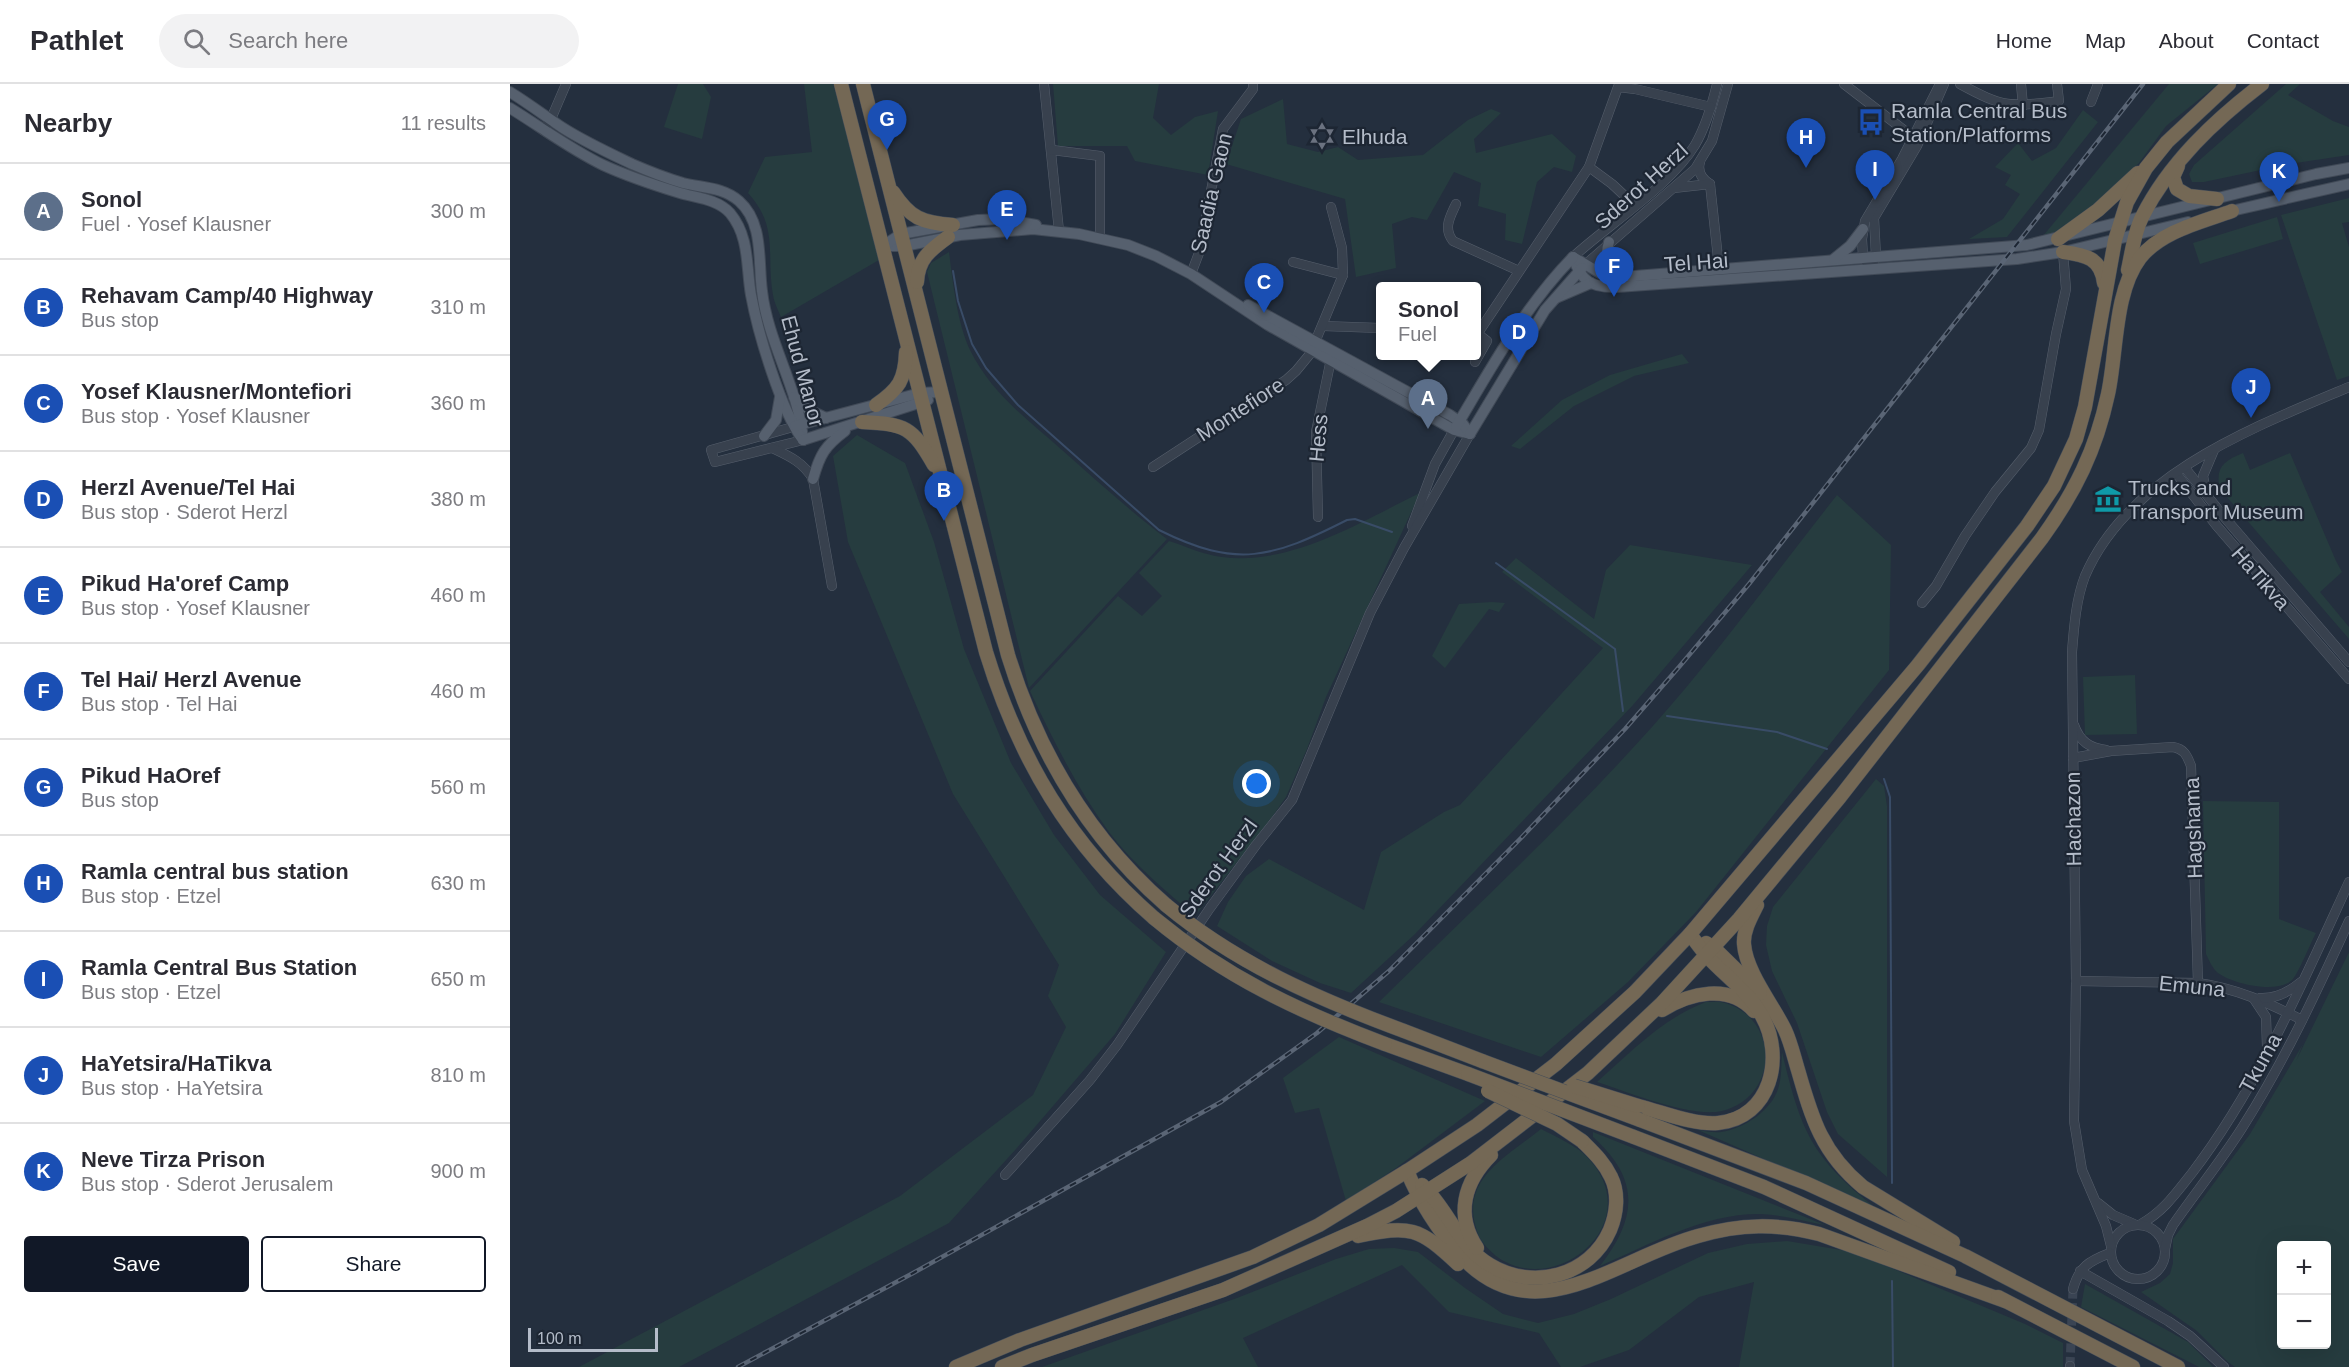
<!DOCTYPE html>
<meta charset="utf-8">
<style>
:root{--surface:#fff;--page:#f2f2f3;--text:#2b2b33;--muted:#7c7c81;--line:#e1e1e2;--accent:#111827}
body{margin:0;font-family:Arial,sans-serif;background:var(--page);color:var(--text)}
.controls{position:absolute;right:18px;bottom:18px;display:grid;overflow:hidden;border-radius:6px;box-shadow:0 6px 24px #0002}
.controls button{width:54px;height:54px;display:grid;place-items:center;padding:0;border:0;border-bottom:2px solid var(--line);background:var(--surface);color:var(--text);font:30px sans-serif}
.scale{position:absolute;left:18px;bottom:15px;width:130px;box-sizing:border-box;padding-left:6px;border:3px solid #b4bcc9;border-top:0;font-size:16px;line-height:21px;white-space:nowrap;color:#b4bcc9;-webkit-text-stroke:4px #1d2633;paint-order:stroke}
.you{position:absolute;left:747px;top:700px;width:21px;height:21px;margin:-15px;border:4px solid #fff;border-radius:50%;background:#1a73e8;box-shadow:0 0 0 9px #1a73e833}
.badge{display:grid;place-items:center;width:39px;height:39px;border-radius:50%;background:var(--accent);color:#fff;font-size:20px;font-weight:700}
.pin{position:absolute;translate:-50% -50px;filter:drop-shadow(0 2px 3px #0008)}
.pin::after{content:'';position:absolute;top:32px;width:21px;height:18px;background:inherit;clip-path:polygon(0 0,100% 0,50% 100%)}
.popup{position:absolute;left:866px;top:198px;width:105px;height:78px;box-sizing:border-box;display:grid;place-content:center;border-radius:6px;background:var(--surface);filter:drop-shadow(0 2px 4px #0005);font-size:20px;white-space:nowrap;color:var(--muted)}
.popup b{font-size:22px;color:var(--text)}
.popup::after{content:'';position:absolute;left:50%;top:100%;margin-left:-12px;border:12px solid transparent;border-top-color:var(--surface)}
.list{margin:0;padding:0;list-style:none}
h2{display:flex;justify-content:space-between;align-items:center;height:78px;margin:0;padding:0 24px;font-size:26px}
h2 small{font-size:20px;font-weight:400;color:var(--muted)}
.list li{display:grid;grid-template-columns:39px 1fr auto;gap:18px;align-items:center;box-sizing:border-box;height:96px;padding:0 24px;border-top:2px solid var(--line)}
.list b{display:block;font-size:22px;white-space:nowrap}
.list p{margin:0;font-size:20px;white-space:nowrap;color:var(--muted)}
.list em{font-size:20px;font-style:normal;color:var(--muted)}
.actions{display:flex;gap:12px;padding:18px 24px}
.actions a{flex:1;padding:14px 0;border:2px solid var(--accent);border-radius:6px;text-align:center;font-size:21px;color:var(--accent)}
.actions .main{background:var(--accent);color:#fff}
.icon{flex:none;width:33px;height:33px;fill:none;stroke:currentColor;stroke-width:2;stroke-linecap:round;stroke-linejoin:round}
.map{position:relative;flex:none;width:1839px;height:1283px;overflow:hidden}
header{display:flex;align-items:center;gap:36px;box-sizing:border-box;height:84px;padding:0 30px;background:var(--surface);border-bottom:2px solid var(--line)}
header strong{font-size:28px}
nav{display:flex;gap:33px;margin-inline-start:auto;font-size:21px}
.search{width:420px;height:54px;background:var(--page);display:flex;align-items:center;gap:15px;box-sizing:border-box;padding:0 21px;border-radius:33px;color:var(--muted);font-size:22px}
main{display:flex}
aside{flex:1;background:var(--surface)}
.map>svg:first-child{display:block}
.green{fill:#263c3f;fill-rule:evenodd}
.lines{fill:none;stroke-linecap:round;stroke-linejoin:round}
.stream{stroke:#394c67;stroke-width:2}
.minor-tunnel{stroke:#3a4453;stroke-width:9;stroke-dasharray:9 4.5;stroke-linecap:butt}
.minor-casing{stroke:#565f6c;stroke-width:10}
.major-casing{stroke:#414a57;stroke-width:12}
.highway-casing{stroke:#434c59;stroke-width:15}
.minor{stroke:#38414e;stroke-width:9}
.major{stroke:#56606e;stroke-width:10}
.highway{stroke:#746855;stroke-width:14}
.rail-casing{stroke:#5a6575;stroke-width:4.5}
.rail{stroke:#1d2633;stroke-width:2;stroke-dasharray:7;stroke-linecap:butt}
.highway-bridge-casing{stroke:#434c59;stroke-width:15;stroke-linecap:butt}
.highway-bridge{stroke:#746855;stroke-width:14}
.labels{text-anchor:middle;dominant-baseline:central;stroke-width:4.5;stroke-linejoin:round;paint-order:stroke}
.poi-label{font-size:21px;fill:#b4bcc9;stroke:#1d2633;text-anchor:start}
.street-label{font-size:21px;fill:#b4bcc9;stroke:#1d2633}
</style>
<header>
<strong>Pathlet</strong>
<div class="search"><svg class="icon" aria-label="search" viewBox="0 0 24 24"><circle cx="10" cy="10" r="6"/><path d="M15 15l6 6"/></svg>Search here</div>
<nav><a>Home</a><a>Map</a><a>About</a><a>Contact</a></nav>
</header>
<main>
<aside>
<h2>Nearby<small>11 results</small></h2>
<ul class="list">
<li><span class="badge" style="background:#5c6f8a">A</span><div><b>Sonol</b><p>Fuel · Yosef Klausner</p></div><em>300 m</em></li>
<li><span class="badge" style="background:#1a4fb4">B</span><div><b>Rehavam Camp/40 Highway</b><p>Bus stop</p></div><em>310 m</em></li>
<li><span class="badge" style="background:#1a4fb4">C</span><div><b>Yosef Klausner/Montefiori</b><p>Bus stop · Yosef Klausner</p></div><em>360 m</em></li>
<li><span class="badge" style="background:#1a4fb4">D</span><div><b>Herzl Avenue/Tel Hai</b><p>Bus stop · Sderot Herzl</p></div><em>380 m</em></li>
<li><span class="badge" style="background:#1a4fb4">E</span><div><b>Pikud Ha'oref Camp</b><p>Bus stop · Yosef Klausner</p></div><em>460 m</em></li>
<li><span class="badge" style="background:#1a4fb4">F</span><div><b>Tel Hai/ Herzl Avenue</b><p>Bus stop · Tel Hai</p></div><em>460 m</em></li>
<li><span class="badge" style="background:#1a4fb4">G</span><div><b>Pikud HaOref</b><p>Bus stop</p></div><em>560 m</em></li>
<li><span class="badge" style="background:#1a4fb4">H</span><div><b>Ramla central bus station</b><p>Bus stop · Etzel</p></div><em>630 m</em></li>
<li><span class="badge" style="background:#1a4fb4">I</span><div><b>Ramla Central Bus Station</b><p>Bus stop · Etzel</p></div><em>650 m</em></li>
<li><span class="badge" style="background:#1a4fb4">J</span><div><b>HaYetsira/HaTikva</b><p>Bus stop · HaYetsira</p></div><em>810 m</em></li>
<li><span class="badge" style="background:#1a4fb4">K</span><div><b>Neve Tirza Prison</b><p>Bus stop · Sderot Jerusalem</p></div><em>900 m</em></li>
</ul>
<div class="actions"><a class="main">Save</a><a>Share</a></div>
</aside>
<div class="map">
<svg width="1839" height="1283" viewBox="0 0 1839 1283">
<rect width="100%" height="100%" fill="#242f3e"/>
<g class="green">
<path d="M168 0H193L201 13 192 55 154 43Z"/>
<path d="M294 0H323L342 63 369 176 271 233C268 226 264 218 263 211 256 170 269 143 238 109L255 73 302 68Z"/>
<path d="M543 0H649L643 34 661 51 685 33 708 27 698 91 625 77 617 62H548Z"/>
<path d="M1659 0H1708L1656 42 1629 79 1584 121 1548 147 1533 152Z"/>
<path d="M1776 0H1790L1778 11 1823 37 1839 43V71L1779 80 1694 98H1682L1679 90 1684 81Z"/>
<path d="M773 15 777 60 808 68 828 63 848 76 913 71 958 36 981 25 991 29 964 55 966 69 1042 50 1066 72 1062 88 1044 83 1027 98 1012 160 995 156 996 130 968 122 971 99 944 88 917 136 902 133 882 140 886 184 846 193 835 115 716 80 731 35Z"/>
<path d="M1573 26 1588 38 1497 153 1459 155 1493 135 1510 110 1495 101 1501 91 1485 83 1508 59 1522 77 1546 64Z"/>
<path d="M1839 114V138L1832 139 1839 163V292L1827 296 1771 131Z"/>
<path d="M1767 133 1773 155 1690 180 1683 159Z"/>
<path d="M439 168C443 199 447 238 460 266 482 310 516 334 552 366 587 397 620 427 657 455L519 604 417 188 421 179Z"/>
<path d="M1172 270 1179 279 1124 292 1064 322 1010 365 1001 362 1052 316 1100 291Z"/>
<path d="M347 351 395 379 424 458 454 565 501 679 544 751 590 811 656 868 605 950 506 1065 439 1139 169 1283H69L390 1112 523 1011 556 943 538 912 549 881 443 710 338 458 323 372Z"/>
<path d="M1733 369 1740 386 1780 369 1826 477 1832 488 1810 508 1839 543V555L1710 405C1705 384 1713 377 1733 369Z"/>
<path d="M910 409 816 613 797 665 776 713 762 733 685 832C655 806 623 780 599 748 567 704 543 656 520 607L608 512 632 532 652 512 629 489 659 457C675 462 694 471 712 473 781 482 850 438 910 409Z"/>
<path d="M1327 411 1381 461 1379 586 1186 828 1118 898 1031 973 869 918C961 827 1056 739 1142 643 1208 569 1266 488 1327 411Z"/>
<path d="M1120 461 1242 481 1123 621 905 850 841 909 810 899 762 877 707 842 718 818 736 792 759 775 854 826 871 768 934 728 950 721 1093 564 992 488 1006 474 1084 535 1096 486Z"/>
<path d="M982 518 995 519 989 528 979 525 935 584 922 572 949 520Z"/>
<path d="M1625 591 1627 650 1575 651 1573 593Z"/>
<path d="M1366 695 1374 702 1377 722V1093L1328 1050 1317 1028 1287 939 1262 887 1256 861 1257 842 1263 823Z"/>
<path d="M1693 717 1769 718V835L1806 849C1800 860 1790 886 1783 895 1769 911 1723 900 1708 889 1702 884 1699 876 1696 870Z"/>
<path d="M1839 868V1283H1725L1718 1278 1687 1247 1631 1208 1650 1199 1660 1190 1663 1179V1155L1740 1050 1793 960 1786 977ZM1772 1162H1816V1260H1772Z"/>
<path d="M1196 918C1202 918 1209 917 1215 919 1270 935 1269 1013 1212 1027 1181 1034 1118 1008 1087 998 1121 968 1153 934 1196 918Z"/>
<path d="M829 953 975 1017 886 1084 836 1117 809 1024 785 1029 773 994Z"/>
<path d="M1272 968C1291 1047 1301 1073 1366 1124L1188 1046C1195 1047 1204 1049 1211 1048 1233 1045 1261 1027 1268 1005 1272 993 1271 981 1272 968Z"/>
<path d="M1031 1045C1046 1053 1066 1061 1078 1074 1139 1139 1045 1216 986 1172 978 1165 970 1157 967 1147 949 1095 997 1073 1031 1045Z"/>
<path d="M1083 1048 1315 1141C1294 1137 1273 1131 1251 1130 1195 1129 1141 1160 1090 1182 1127 1134 1131 1096 1083 1053Z"/>
<path d="M1277 1157 1343 1168 1515 1240 1553 1259V1283H1229L1244 1198 1189 1213 1119 1266 1070 1283H1051L1029 1249 939 1228 892 1181 733 1254 748 1283H532L727 1214 826 1175 859 1165 884 1164 908 1168 955 1204 993 1230 1028 1239 1064 1230 1101 1215 1198 1169 1237 1160Z"/>
<path d="M1575 1200 1678 1258 1703 1283H1689L1571 1223Z"/>
</g>
<g class="lines">
<g class="stream">
<path d="M443 187 448 217 462 260 476 284 508 321 649 446C727 485 762 474 837 436L845 435 882 448"/>
<path d="M986 479 1105 565 1113 627"/>
<path d="M1157 632 1267 648 1317 665"/>
<path d="M1374 695 1380 713 1382 1099"/>
<path d="M1382 1197 1383 1283"/>
</g>
<path class="minor-tunnel" d="M1560 1282 1563 1205"/>
<defs>
<g id="minor">
<path d="M534 0 549 147"/>
<path d="M1334 0 1399 50 1405 57"/>
<path d="M1450 0C1494 24 1500 23 1549 17L1547 0"/>
<path d="M1511 0 1513 22"/>
<path d="M1581 18 1588 0"/>
<path d="M33 46 41 35 56 0"/>
<path d="M542 66 590 72V155"/>
<path d="M1190 78C1187 88 1192 95 1200 100L1208 174"/>
<path d="M1079 83 1102 100 1117 114"/>
<path d="M1164 104 1200 100"/>
<path d="M946 120C940 133 933 144 943 157L1009 187"/>
<path d="M1063 173C1099 140 1161 101 1185 61 1196 42 1202 21 1207 0"/>
<path d="M783 178 833 191"/>
<path d="M1363 179 1366 172 1364 134 1407 62 1434 0"/>
<path d="M1076 180 1185 85 1202 57 1218 0"/>
<path d="M1361 184 1353 173 1352 155 1355 137 1392 75 1430 0"/>
<path d="M681 190 689 169 713 45 743 5V0"/>
<path d="M813 242 870 244"/>
<path d="M966 252 1079 83 1108 3 1125 5 1201 23"/>
<path d="M965 278 977 257 968 250"/>
<path d="M283 343 201 366 205 378 293 356"/>
<path d="M262 364C279 372 293 378 303 395L322 502"/>
<path d="M643 383 776 296 786 287 800 270 833 191 832 164 821 123"/>
<path d="M1675 384 1715 434 1839 578"/>
<path d="M1666 389 1706 441 1839 595"/>
<path d="M1696 407 1693 392 1704 366"/>
<path d="M808 433 806 348 821 275"/>
<path d="M902 442 925 380 944 346"/>
<path d="M1412 519 1426 502 1455 452 1485 408 1521 364 1529 346 1546 250 1556 205 1553 168"/>
<path d="M1564 641C1570 658 1580 664 1596 666"/>
<path d="M1563 674 1601 667 1663 663C1674 665 1677 671 1681 682L1688 899"/>
<path d="M1566 897 1688 899C1725 904 1759 919 1792 936"/>
<path d="M1750 914C1766 915 1779 908 1791 898"/>
<path d="M1744 915 1756 933 1757 963"/>
<path d="M495 1091 580 996 607 961 700 824 746 761 782 716 860 529 894 464 960 350"/>
<path d="M1588 1119 1603 1131 1624 1140"/>
<path d="M1631 1140C1654 1127 1666 1109 1682 1089 1748 1003 1794 896 1839 798"/>
<circle cx="1628" cy="1168" r="27"/>
<path d="M1601 1162 1596 1142 1572 1086 1564 1037 1566 897 1562 568C1564 543 1566 515 1575 492 1619 390 1744 343 1839 303"/>
<path d="M1655 1165 1658 1151 1663 1141C1686 1108 1711 1077 1732 1044 1774 978 1807 907 1839 837"/>
<path d="M1570 1187 1658 1237 1680 1252 1714 1283"/>
<path d="M1563 1205C1569 1183 1579 1177 1600 1169"/>
<path d="M1560 1282V1283"/>
</g>
<g id="major">
<path d="M0 8C18 19 35 32 53 44 75 58 99 69 122 80 138 87 156 94 173 99 193 104 213 103 229 117 254 139 248 177 252 207 258 259 289 305 293 356"/>
<path d="M0 24C31 43 60 65 93 81 117 92 144 101 170 109 187 114 207 115 220 129 240 153 236 183 241 211 248 249 271 327 293 356"/>
<path d="M1717 128 1839 100"/>
<path d="M1099 158C1094 173 1099 184 1112 193"/>
<path d="M373 162H394L450 151 523 145 569 150 618 161 646 172 681 190 758 241 944 346 960 350"/>
<path d="M373 162 391 150 468 136 494 135 526 141"/>
<path d="M1063 173C1071 197 1081 204 1107 203L1507 175 1553 168 1678 138"/>
<path d="M1063 173 1090 189 1112 193 1517 161 1806 90 1839 84"/>
<path d="M1324 175 1340 162 1353 145"/>
<path d="M1046 214 1081 199"/>
<path d="M738 221 940 331 953 340 960 350"/>
<path d="M284 313 299 326 316 334"/>
<path d="M285 342 410 309 431 308"/>
<path d="M946 343C981 284 1015 222 1063 173"/>
<path d="M960 350 1035 226 1072 184"/>
<path d="M254 352 266 336 270 313"/>
<path d="M293 356 418 316"/>
<path d="M303 395C310 370 315 362 335 347"/>
</g>
<g id="highway">
<path d="M331 0 476 568C509 675 560 761 644 834"/>
<path d="M353 0 498 571C528 668 579 754 656 821"/>
<path d="M1668 82 1663 93 1667 105 1679 112 1707 115"/>
<path d="M383 108C400 134 412 139 443 141"/>
<path d="M1548 155 1588 126 1628 89"/>
<path d="M1553 168C1576 171 1591 174 1594 199"/>
<path d="M1618 186C1622 168 1624 149 1632 133 1659 79 1705 36 1752 0"/>
<path d="M407 198C408 175 420 166 438 153"/>
<path d="M366 321C389 305 395 296 396 268"/>
<path d="M352 338C396 340 402 343 424 381"/>
<path d="M1247 821C1241 833 1233 847 1234 860 1236 888 1263 921 1275 946 1281 959 1284 973 1288 986 1302 1035 1312 1069 1353 1103L1443 1158"/>
<path d="M1196 859 1204 864 1250 909"/>
<path d="M1152 926C1180 909 1219 899 1244 927"/>
<path d="M894 947 972 977"/>
<path d="M875 960 958 990"/>
<path d="M1128 1022C1153 1028 1182 1041 1208 1039 1261 1034 1275 973 1252 932 1239 908 1215 892 1197 872 1191 865 1185 857 1180 850"/>
<path d="M1130 1036 1296 1099 1455 1172 1668 1283"/>
<path d="M1124 1053 1254 1103 1439 1188"/>
<path d="M897 1087C910 1118 928 1146 950 1171 1024 1253 1106 1174 1188 1152 1230 1140 1267 1139 1309 1150L1495 1217"/>
<path d="M912 1101C938 1125 948 1162 980 1181 1023 1207 1080 1192 1100 1146 1107 1129 1109 1109 1101 1093 1094 1078 1083 1068 1072 1057"/>
<path d="M848 1152C901 1141 908 1143 948 1180"/>
<path d="M967 1164C945 1131 954 1098 981 1071"/>
<path d="M1488 1213 1623 1283"/>
<path d="M446 1283 510 1256 743 1173 809 1141 897 1087 967 1041 1046 980 1125 908 1180 850 1408 581 1517 442 1544 402 1566 355 1575 323 1605 156 1617 118 1636 84 1657 58 1719 0"/>
<path d="M492 1283 522 1271 713 1206 859 1141 886 1127 961 1079 1078 989 1152 919 1229 835 1330 713 1532 454C1565 408 1586 366 1598 310 1607 269 1604 208 1630 174 1651 147 1692 138 1722 127"/>
</g>
</defs>
<use href="#minor" class="minor-casing"/>
<use href="#major" class="major-casing"/>
<use href="#highway" class="highway-casing"/>
<use href="#minor" class="minor"/>
<use href="#major" class="major"/>
<use href="#highway" class="highway"/>
<defs>
<path id="rail" d="M228 1283 405 1188 711 1018 807 949 879 887 1011 754 1115 645 1169 583 1239 500 1633 0"/>
</defs>
<use href="#rail" class="rail-casing"/>
<use href="#rail" class="rail"/>
<defs>
<g id="highway-bridge">
<path d="M656 821C727 880 808 915 894 947"/>
<path d="M644 834C715 893 790 928 875 960"/>
<path d="M972 977 1130 1036"/>
<path d="M958 990 1124 1053"/>
<path d="M1064 1002 1128 1022"/>
<path d="M978 1007 1047 1040 1072 1057"/>
</g>
</defs>
<use href="#highway-bridge" class="highway-bridge-casing"/>
<use href="#highway-bridge" class="highway-bridge"/>
</g>
<defs>
<symbol id="bus-bare" viewBox="-9 -9 18 18"><path d="M-5-6H5V4H4V6H2V4H-2V6H-4V4H-5ZM-3.5-4V0h7V-4ZM-3.5 1.2v1.5H-2V1.2ZM2 1.2v1.5H3.5V1.2Z" fill="#1a4fb4" stroke="#1d2633" stroke-width="2.5" paint-order="stroke"/></symbol>
<symbol id="synagogue-bare" viewBox="-9 -9 18 18"><path d="M0-6.5L5.6 3.2H-5.6ZM0 6.5L5.6-3.2H-5.6Z" fill="#6b7280" stroke="#1d2633" stroke-width="2.5" paint-order="stroke"/></symbol>
<symbol id="museum-bare" viewBox="-9 -9 18 18"><path d="M0-6L6-3V-2H-6V-3ZM-5-1h2V3h-2ZM-1-1h2V3h-2ZM3-1h2V3H3ZM-6 4H6V6H-6Z" fill="#0f9aa8" stroke="#1d2633" stroke-width="2.5" paint-order="stroke"/></symbol>
</defs>
<g fill-rule="evenodd">
<use href="#bus-bare" x="1342" y="19" width="38" height="38"/>
<use href="#synagogue-bare" x="793" y="33" width="38" height="38"/>
<use href="#museum-bare" x="1579" y="396" width="38" height="38"/>
</g>
<g class="labels">
<g class="poi-label">
<text x="1381" y="26">Ramla Central Bus<tspan x="1381" dy="24">Station/Platforms</tspan></text>
<text x="832" y="52">Elhuda</text>
<text x="1618" y="403">Trucks and<tspan x="1618" dy="24">Transport Museum</tspan></text>
</g>
<g class="street-label">
<text transform="translate(1131 102) rotate(-42)">Sderot Herzl</text>
<text transform="translate(701 109) rotate(-77)">Saadia Gaon</text>
<text transform="translate(1186 178) rotate(-4)">Tel Hai</text>
<text transform="translate(293 287) rotate(75)">Ehud Manor</text>
<text transform="translate(730 325) rotate(-33)">Montefiore</text>
<text transform="translate(808 354) rotate(-85)">Hess</text>
<text transform="translate(1751 494) rotate(49)">HaTikva</text>
<text transform="translate(1563 735) rotate(-91)">Hachazon</text>
<text transform="translate(1683 744) rotate(-92)">Hagshama</text>
<text transform="translate(708 784) rotate(-54)">Sderot Herzl</text>
<text transform="translate(1682 902) rotate(6)">Emuna</text>
<text transform="translate(1750 979) rotate(-61)">Tkuma</text>
</g>
</g>
</svg>
<div class="controls">
<button>+</button>
<button>−</button>
</div>
<div class="scale">100 m</div>
<div class="you"></div>
<div class="pin badge" style="left:918px;top:345px;background:#5c6f8a">A</div>
<div class="popup"><b>Sonol</b>Fuel</div>
<div class="pin badge" style="left:434px;top:437px;background:#1a4fb4">B</div>
<div class="pin badge" style="left:754px;top:229px;background:#1a4fb4">C</div>
<div class="pin badge" style="left:1009px;top:279px;background:#1a4fb4">D</div>
<div class="pin badge" style="left:497px;top:156px;background:#1a4fb4">E</div>
<div class="pin badge" style="left:1104px;top:213px;background:#1a4fb4">F</div>
<div class="pin badge" style="left:377px;top:66px;background:#1a4fb4">G</div>
<div class="pin badge" style="left:1296px;top:84px;background:#1a4fb4">H</div>
<div class="pin badge" style="left:1365px;top:116px;background:#1a4fb4">I</div>
<div class="pin badge" style="left:1741px;top:334px;background:#1a4fb4">J</div>
<div class="pin badge" style="left:1769px;top:118px;background:#1a4fb4">K</div>
</div>
</main>
